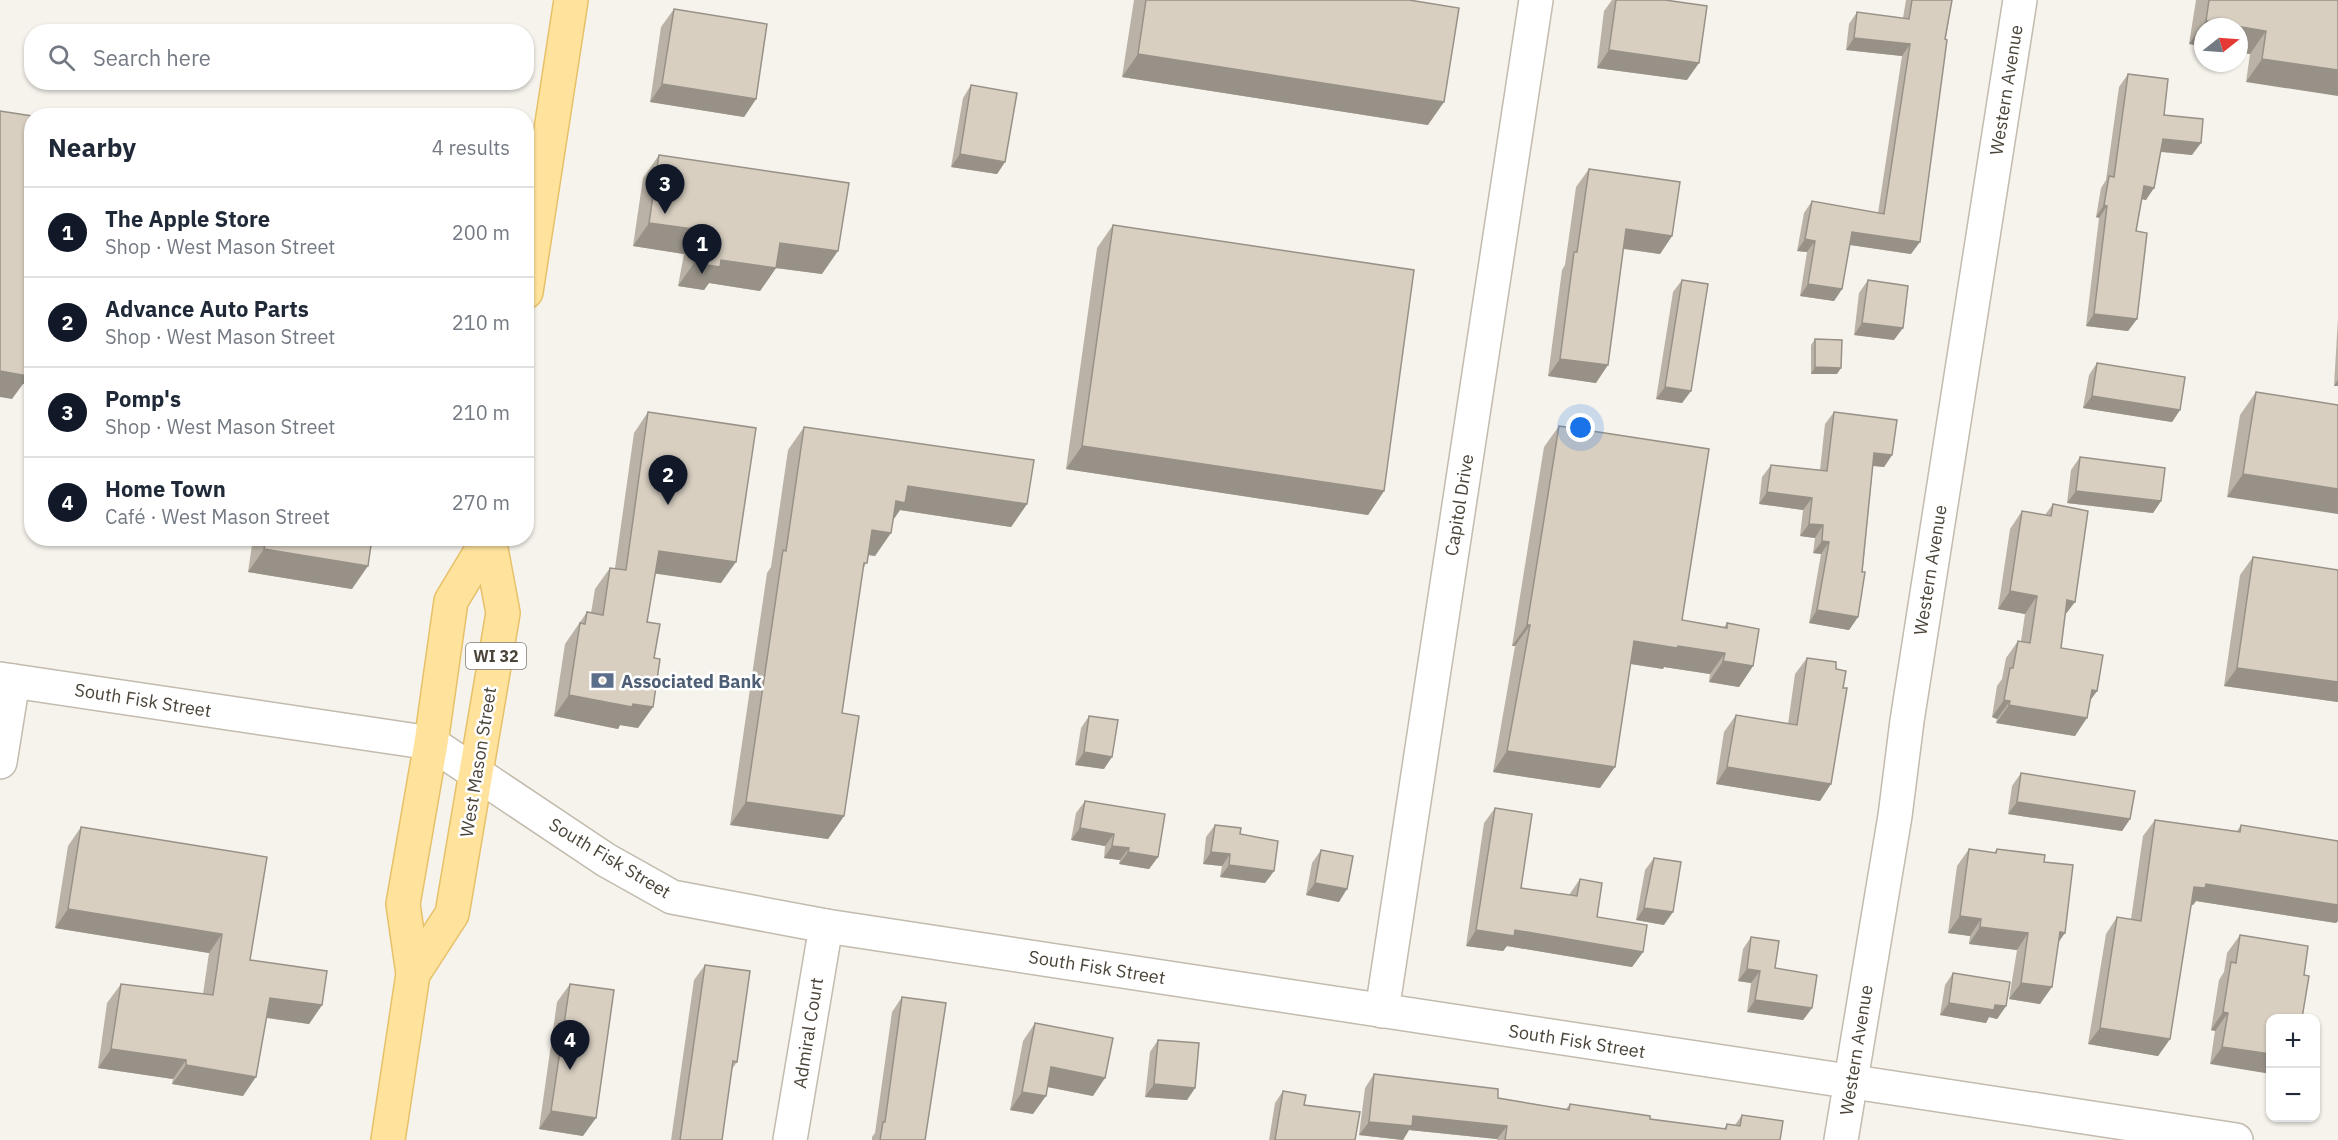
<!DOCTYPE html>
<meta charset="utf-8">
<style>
:root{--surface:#fff;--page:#f2f2f3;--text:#1f2937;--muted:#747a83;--line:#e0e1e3;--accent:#111827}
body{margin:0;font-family:"IBM Plex Sans",sans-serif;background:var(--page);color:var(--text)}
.controls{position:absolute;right:18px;bottom:18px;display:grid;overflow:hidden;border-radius:12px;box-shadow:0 2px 4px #0004}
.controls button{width:54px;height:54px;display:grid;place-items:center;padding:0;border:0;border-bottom:2px solid var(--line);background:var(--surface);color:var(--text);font:30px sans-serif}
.compass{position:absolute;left:2194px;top:18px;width:54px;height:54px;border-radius:50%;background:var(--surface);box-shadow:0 2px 4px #0004;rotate:73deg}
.you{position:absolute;left:1581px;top:428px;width:21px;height:21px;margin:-15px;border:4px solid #fff;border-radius:50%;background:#1a73e8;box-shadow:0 0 0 9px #1a73e833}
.badge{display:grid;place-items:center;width:39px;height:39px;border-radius:50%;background:var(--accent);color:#fff;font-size:20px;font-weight:700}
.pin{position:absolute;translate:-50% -50px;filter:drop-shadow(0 2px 3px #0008)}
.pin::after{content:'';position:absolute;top:32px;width:21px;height:18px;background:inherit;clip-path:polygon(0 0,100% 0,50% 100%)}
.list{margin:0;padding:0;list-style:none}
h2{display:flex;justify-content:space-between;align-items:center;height:78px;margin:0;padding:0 24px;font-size:26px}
h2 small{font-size:20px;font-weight:400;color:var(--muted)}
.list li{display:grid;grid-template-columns:39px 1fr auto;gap:18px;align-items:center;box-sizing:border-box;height:90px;padding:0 24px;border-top:2px solid var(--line)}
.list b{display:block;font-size:22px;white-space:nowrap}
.list p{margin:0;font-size:20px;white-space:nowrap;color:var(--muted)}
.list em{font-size:20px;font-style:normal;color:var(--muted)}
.icon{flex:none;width:33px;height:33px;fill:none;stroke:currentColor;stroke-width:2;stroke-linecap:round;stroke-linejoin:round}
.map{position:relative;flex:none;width:2338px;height:1140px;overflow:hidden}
.search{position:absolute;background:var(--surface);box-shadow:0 2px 4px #0004;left:24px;top:24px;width:510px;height:66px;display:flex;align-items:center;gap:15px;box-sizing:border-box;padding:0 21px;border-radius:24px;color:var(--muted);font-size:22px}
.panel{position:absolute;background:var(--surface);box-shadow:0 2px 4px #0004;left:24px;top:108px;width:510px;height:438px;border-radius:24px}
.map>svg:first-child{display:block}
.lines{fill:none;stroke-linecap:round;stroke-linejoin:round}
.minor-casing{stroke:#c2bbae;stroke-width:36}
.major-casing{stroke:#e6c16a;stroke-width:36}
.minor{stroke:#fff;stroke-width:33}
.major{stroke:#ffe39c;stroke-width:33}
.wall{fill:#bab2a6}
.shaded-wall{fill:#979187}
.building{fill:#d8cfc1;stroke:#979187;stroke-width:1.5}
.labels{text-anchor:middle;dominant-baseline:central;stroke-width:5;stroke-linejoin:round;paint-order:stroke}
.shield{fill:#fff;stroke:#817c74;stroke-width:1.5}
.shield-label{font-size:16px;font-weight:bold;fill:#4b4439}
.street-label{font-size:18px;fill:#4b4439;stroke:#fff}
.service-label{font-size:18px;font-weight:bold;fill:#4e5e75;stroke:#fff;text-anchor:start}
</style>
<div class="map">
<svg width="2338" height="1140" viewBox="0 0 2338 1140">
<rect width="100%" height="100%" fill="#f6f3ec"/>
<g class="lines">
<defs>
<g id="minor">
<path d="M0 679 431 743 606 860 672 897 826 926 2236 1140"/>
<path d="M0 762 13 681"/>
<path d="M1382 1011 1536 0"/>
<path d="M790 1140 826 926"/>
<path d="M1841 1140 1895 816 1907 721 2020 0"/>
</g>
<g id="major">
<path d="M526 292 571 0"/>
<path d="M413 974 452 914 503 613 489 538"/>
<path d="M388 1140 413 974 403 904 431 743 451 601 489 538"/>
</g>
</defs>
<use href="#minor" class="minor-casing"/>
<use href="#major" class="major-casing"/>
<use href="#minor" class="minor"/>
<use href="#major" class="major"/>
</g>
<g class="wall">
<path d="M1134 0H1409L1428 125 1122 77Z"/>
<path d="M1612 0H1665L1687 80 1597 68 1604 11Z"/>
<path d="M1906 0H1952L1911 254 1850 245 1842 289 1834 301 1800 296 1807 252 1797 251 1804 213 1812 201 1878 213 1902 56 1846 50 1849 24 1857 12 1903 18Z"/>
<path d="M2196 0H2338L2246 82 2250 54 2189 44Z"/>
<path d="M674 9 756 99 744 117 650 102 661 27Z"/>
<path d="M2128 74 2164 115 2192 155 2161 152 2146 200 2142 199 2136 231 2137 319 2128 331 2086 326 2099 218 2096 217 2101 188 2106 180 2119 87Z"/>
<path d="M971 85 1005 162 997 174 951 167 963 98Z"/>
<path d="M659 155 822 274 776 268 760 291 709 283 704 290 678 286 684 254 633 246 643 178Z"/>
<path d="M1589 169 1672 236 1660 254 1623 249 1596 383 1548 376 1562 270 1565 265 1576 187Z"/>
<path d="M1113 225 1384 491 1368 515 1066 469 1097 248Z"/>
<path d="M1682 280 1691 391 1682 403 1656 399 1673 292Z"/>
<path d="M1868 280 1894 340 1854 335 1859 293Z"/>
<path d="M2338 318V386H2334Z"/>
<path d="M1815 339 1837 374H1811V345Z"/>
<path d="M2097 363 2180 410 2172 422 2083 408 2089 375Z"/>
<path d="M2256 392 2338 405 2227 497 2240 415Z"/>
<path d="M648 412 721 583 655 573 647 622 638 728 620 725 618 729 554 716 565 644 587 612 591 613 595 589 610 568H615L634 433Z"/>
<path d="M1834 412 1892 455 1884 467 1873 466 1858 617 1849 630 1809 623 1821 554 1813 553 1815 538 1800 536 1803 510 1759 504 1762 477 1771 465 1820 470 1825 424Z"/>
<path d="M1559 426 1682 620 1724 627 1727 623 1753 666 1739 687 1709 682 1710 674 1664 667 1663 669 1630 664 1600 788 1493 772 1515 646H1512L1544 447Z"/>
<path d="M804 427 1027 504 1011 527 900 510 893 520 875 556 869 555 863 570 842 713 844 816 828 839 730 825 767 573 771 567 788 450Z"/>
<path d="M2080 457 2161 501 2153 513 2067 503 2071 470Z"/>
<path d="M2053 504 2065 615 2061 648 2097 691 2090 700 2075 736 1996 723 1997 719 1992 717 1997 686 2002 679 2006 658 2018 641H2021L2025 614 1998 609 2010 529 2022 511 2045 515Z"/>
<path d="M253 538H372L352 589 248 572Z"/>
<path d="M2253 557 2338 570V702L2224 686 2240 575Z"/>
<path d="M1807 658 1820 801 1716 784 1724 732 1736 715 1788 724 1795 674Z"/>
<path d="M1089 716 1104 769 1075 765 1081 728Z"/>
<path d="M2021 773 2130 819 2122 831 2008 814 2012 786Z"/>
<path d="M1085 801 1158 857 1149 869 1119 864 1120 860 1104 858 1105 846 1071 840 1076 813Z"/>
<path d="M1495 808 1521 888 1569 895 1580 879 1597 917 1643 952 1632 967 1507 946 1503 951 1466 946 1484 823Z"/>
<path d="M2155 820 2237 831 2241 825 2338 841V921L2336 923 2196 901 2193 905 2191 904 2170 1039 2158 1056 2088 1044 2106 934 2117 917 2131 919 2143 836Z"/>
<path d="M1215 825 1240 834 1274 871 1265 883 1220 877 1222 866 1203 864 1206 837Z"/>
<path d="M81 827 267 857 250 960 322 1005 309 1024 266 1018 243 1096 172 1084 173 1079 98 1068 107 1003 121 984 203 994 209 953 55 928 68 846Z"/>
<path d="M1969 849 1994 853 1997 849 2044 862 2059 941 2040 1004 2009 999 2017 950 1969 944 1970 936 1948 933 1957 866Z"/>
<path d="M1321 850 1339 902 1306 895 1312 863Z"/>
<path d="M1654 858 1664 925 1636 920 1645 870Z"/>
<path d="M2240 935 2304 975 2210 1064 2215 1031 2211 1030 2219 980 2224 972 2227 953Z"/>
<path d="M1751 937 1775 968 1812 1008 1803 1020 1747 1012 1751 983 1738 981 1743 949Z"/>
<path d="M705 965 737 1062 732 1069 722 1140H671L694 980Z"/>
<path d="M1953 973 2006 1006 1997 1019 1989 1017 1986 1023 1940 1015 1945 985Z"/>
<path d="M570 984 583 1136 539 1129 557 1002Z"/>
<path d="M902 997 925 1140H872V1137L875 1133 892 1012Z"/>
<path d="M1035 1023 1093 1096 1047 1087 1033 1114 1010 1110 1023 1041Z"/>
<path d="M1158 1040 1195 1088 1187 1100 1145 1097 1150 1052Z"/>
<path d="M1374 1074 1498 1098 1566 1109 1570 1104 1650 1119 1724 1129 1727 1124 1735 1125 1742 1115 1780 1140H1497V1139L1409 1130 1403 1140 1359 1135 1365 1088Z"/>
<path d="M1283 1091 1304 1105 1355 1140H1269L1275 1103Z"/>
</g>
<g class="shaded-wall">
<path d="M2206 21 2266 31 2250 54 2239 52V27H2203V46L2189 44Z"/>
<path d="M1854 38 1910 44 1902 56 1846 50Z"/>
<path d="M1609 50 1699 63 1687 80 1597 68Z"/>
<path d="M1138 54 1444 102 1428 125 1122 77Z"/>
<path d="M2262 59 2338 70V96L2246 82Z"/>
<path d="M662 84 756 99 744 117 650 102Z"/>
<path d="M2163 139 2201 143 2192 155 2155 151Z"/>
<path d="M960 154 1005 162 997 174 951 167Z"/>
<path d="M2144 186 2154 188 2146 200 2136 198Z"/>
<path d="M2104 205 2107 206 2099 218 2096 217Z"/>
<path d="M649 223 700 230 684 254 633 246Z"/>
<path d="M1626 229 1672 236 1660 254 1613 247Z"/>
<path d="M1852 232 1920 242 1911 254 1844 244Z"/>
<path d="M1805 239 1815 241 1807 252 1797 251Z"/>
<path d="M780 243 838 251 822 274 776 268 760 291 709 283 704 290 678 286 694 263 721 260Z"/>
<path d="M1808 284 1842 289 1834 301 1800 296Z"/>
<path d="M2094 314 2137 319 2128 331 2086 326Z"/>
<path d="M1862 323 1903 328 1894 340 1854 335Z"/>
<path d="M1560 359 1608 365 1596 383 1548 376Z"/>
<path d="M32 362V385L23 384 12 399 0 397V371Z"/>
<path d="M1815 367 1841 368 1837 374H1811Z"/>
<path d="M2338 380V386H2334Z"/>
<path d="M1665 387 1691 391 1682 403 1656 399Z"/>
<path d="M2092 396 2180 410 2172 422 2083 408Z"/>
<path d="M1082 446 1384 491 1368 515 1066 469Z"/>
<path d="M1874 453 1892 455 1884 467 1866 465Z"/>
<path d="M2243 474 2338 489V514L2227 497Z"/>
<path d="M908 486 1027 504 1011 527 900 510 889 526 896 501Z"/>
<path d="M2076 491 2161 501 2153 513 2067 503Z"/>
<path d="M1767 492 1812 498 1803 510 1759 504Z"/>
<path d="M1809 524 1823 525 1815 538 1800 536Z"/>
<path d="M872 530 891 533 875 556 856 553Z"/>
<path d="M1822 541 1829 542 1821 554 1813 553Z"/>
<path d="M264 549 368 566 352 589 248 572Z"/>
<path d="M659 551 736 562 721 583 644 572Z"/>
<path d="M2010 591 2037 596 2025 614 1998 609Z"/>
<path d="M2067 600 2075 602 2062 619Z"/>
<path d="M1817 610 1858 617 1849 630 1809 623Z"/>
<path d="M1527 625H1530L1515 646H1512Z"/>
<path d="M1634 641 1678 646 1725 653 1710 674 1664 667 1663 669 1619 662Z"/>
<path d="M1723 661 1753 666 1739 687 1709 682Z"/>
<path d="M2237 668 2338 682V702L2224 686Z"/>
<path d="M2092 690 2097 691 2084 709Z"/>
<path d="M569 695 653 707 638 728 620 725 618 729 554 716Z"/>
<path d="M2004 700 2010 701 1997 719 1992 717Z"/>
<path d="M2009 705 2087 718 2075 736 1996 723Z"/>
<path d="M1507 751 1615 767 1600 788 1493 772Z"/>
<path d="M1084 752 1112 757 1104 769 1075 765Z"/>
<path d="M1727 767 1831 784 1820 801 1716 784Z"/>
<path d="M746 802 844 816 828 839 730 825Z"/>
<path d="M2017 802 2130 819 2122 831 2008 814Z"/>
<path d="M1080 828 1114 834 1105 846 1071 840Z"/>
<path d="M1112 846 1129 848 1120 860 1104 858Z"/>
<path d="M1128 852 1158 857 1149 869 1119 864Z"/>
<path d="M1211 852 1230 854 1222 866 1203 864Z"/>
<path d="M1229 865 1274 871 1265 883 1220 877Z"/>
<path d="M1315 883 1347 889 1339 902 1306 895Z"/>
<path d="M2206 884 2338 905V921L2336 923 2196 901 2193 905 2182 903 2194 887Z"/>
<path d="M1644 908 1673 912 1664 925 1636 920Z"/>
<path d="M68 909 222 934 209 953 55 928Z"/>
<path d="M1960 916 1981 919 1970 936 1948 933Z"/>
<path d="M1980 927 2028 933 2017 950 1969 944Z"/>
<path d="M1476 930H1515L1643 952 1632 967 1507 946 1503 951 1466 946Z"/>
<path d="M2060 932 2065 933 2053 950Z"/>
<path d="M1747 969 1760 971 1751 983 1738 981Z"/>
<path d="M2021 983 2052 987 2040 1004 2009 999Z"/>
<path d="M270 998 322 1005 309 1024 256 1016Z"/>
<path d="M1755 1000 1812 1008 1803 1020 1747 1012Z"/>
<path d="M1949 1003 1995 1005 2006 1006 1997 1019 1989 1017 1986 1023 1940 1015Z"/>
<path d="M2223 1012 2228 1013 2215 1031 2211 1030Z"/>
<path d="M2100 1028 2170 1039 2158 1056 2088 1044Z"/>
<path d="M2222 1047 2271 1054V1074L2210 1064Z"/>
<path d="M111 1049 186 1060 173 1079 98 1068Z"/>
<path d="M186 1065 256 1077 243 1096 172 1084Z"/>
<path d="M1051 1067 1105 1078 1093 1096 1038 1085Z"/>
<path d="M1154 1084 1195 1088 1187 1100 1145 1097Z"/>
<path d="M1022 1092 1046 1096 1033 1114 1010 1110Z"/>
<path d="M551 1111 596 1118 583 1136 539 1129Z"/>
<path d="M1413 1116 1507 1126 1497 1139 1409 1130 1403 1140 1359 1135 1369 1122Z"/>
</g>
<g class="building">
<path d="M1146 0H1409L1459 8 1444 102 1138 54Z"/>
<path d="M1616 0H1665L1707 6 1699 63 1609 50Z"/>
<path d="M1912 0H1952L1945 39 1947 40 1920 242 1852 232 1842 289 1808 284 1815 241 1805 239 1812 201 1884 214 1910 44 1854 38 1857 12 1909 19Z"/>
<path d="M2209 0H2338V70L2262 59 2266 31 2206 21Z"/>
<path d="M674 9 767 24 756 99 662 84Z"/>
<path d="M2128 74 2168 79 2164 115 2203 119 2201 143 2163 139 2154 188 2144 186 2136 231 2147 233 2137 319 2094 314 2107 206 2104 205 2109 176 2114 177Z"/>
<path d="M971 85 1017 93 1005 162 960 154Z"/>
<path d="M0 111 32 116V365L28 376 0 371Z"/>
<path d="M659 155 849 183 838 251 780 243 776 268 721 260 720 267 694 263 700 230 649 223Z"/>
<path d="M1589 169 1680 182 1672 236 1626 229 1608 365 1560 359 1574 252H1577Z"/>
<path d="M1113 225 1414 270 1384 491 1082 446Z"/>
<path d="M1682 280 1708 284 1691 391 1665 387Z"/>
<path d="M1868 280 1908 286 1903 328 1862 323Z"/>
<path d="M1815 339 1842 340 1841 368 1815 367Z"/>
<path d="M2097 363 2185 377 2180 410 2092 396Z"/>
<path d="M2256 392 2338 405V489L2243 474Z"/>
<path d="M648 412 756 428 736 562 659 551 647 622 660 624 654 658 660 659 653 707 633 704 632 707 569 695 580 623 585 624 587 612 603 615 610 568 626 570Z"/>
<path d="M1834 412 1897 420 1892 455 1874 453 1862 572H1865L1858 617 1817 610 1829 542 1822 541 1823 525 1809 524 1812 498 1767 492 1771 465 1827 471Z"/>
<path d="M1559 426 1709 449 1682 620 1727 628V623L1759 629 1753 666 1723 661 1725 653 1678 646 1677 648 1634 641 1615 767 1507 751 1530 625H1527Z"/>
<path d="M804 427 1034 460 1027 504 908 486 905 503 896 501 891 533 872 530 867 563H864L842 713 859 716 844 816 746 802 783 550 786 551Z"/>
<path d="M2080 457 2165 468 2161 501 2076 491Z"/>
<path d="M2053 504 2088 511 2075 602 2067 600 2061 648 2103 655 2097 691 2092 690 2087 718 2009 705 2010 701 2004 700 2010 668H2013L2018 641 2030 643 2037 596 2010 591 2022 511 2051 516Z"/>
<path d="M266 538H372L368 566 264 549Z"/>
<path d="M2253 557 2338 570V682L2237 668Z"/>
<path d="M1807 658 1836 662V669L1846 671 1843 688H1847L1831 784 1727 767 1736 715 1797 725Z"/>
<path d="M1089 716 1118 720 1112 757 1084 752Z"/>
<path d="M2021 773 2135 791 2130 819 2017 802Z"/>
<path d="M1085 801 1165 814 1158 857 1128 852 1129 848 1112 846 1114 834 1080 828Z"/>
<path d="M1495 808 1532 814 1521 888 1577 896 1580 879 1602 883 1597 917 1647 925 1643 952 1515 930 1514 936 1476 930Z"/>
<path d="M2155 820 2240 832 2241 825 2338 841V905L2206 884 2205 888 2194 887 2170 1039 2100 1028 2117 917 2141 921Z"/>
<path d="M1215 825 1241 828 1240 834 1278 841 1274 871 1229 865 1230 854 1211 852Z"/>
<path d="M81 827 267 857 250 960 327 971 322 1005 270 998 256 1077 186 1065V1060L111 1049 121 984 213 995 222 934 68 909Z"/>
<path d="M1969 849 1996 853 1997 849 2045 855 2044 862 2073 865 2065 933 2060 932 2052 987 2021 983 2028 933 1980 927 1981 919 1960 916Z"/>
<path d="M1321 850 1353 856 1347 889 1315 883Z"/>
<path d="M1654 858 1681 862 1673 912 1644 908Z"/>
<path d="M2240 935 2308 946 2304 975 2309 976 2302 1018H2271V1054L2222 1047 2228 1013 2223 1012 2231 962 2236 963Z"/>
<path d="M1751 937 1779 941 1775 968 1817 975 1812 1008 1755 1000 1760 971 1747 969Z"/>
<path d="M705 965 750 971 737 1062 733 1061 722 1140H680Z"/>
<path d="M1953 973 2010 982 2006 1006 1995 1005 1994 1010 1949 1003Z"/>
<path d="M570 984 614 990 596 1118 551 1111Z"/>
<path d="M902 997 946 1003 925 1140H880L883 1122H885Z"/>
<path d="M1035 1023 1113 1038 1105 1078 1051 1067 1046 1096 1022 1092Z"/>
<path d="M1158 1040 1199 1043 1195 1088 1154 1084Z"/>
<path d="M1374 1074 1498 1089V1098L1569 1110 1570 1104 1650 1116V1119L1726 1129 1727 1124 1740 1126 1742 1115 1783 1121 1780 1140H1505L1507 1126 1413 1116 1412 1126 1369 1122Z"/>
<path d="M1283 1091 1306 1095 1304 1105 1360 1112 1355 1140H1275Z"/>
</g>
<defs>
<symbol id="bank-bare" viewBox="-9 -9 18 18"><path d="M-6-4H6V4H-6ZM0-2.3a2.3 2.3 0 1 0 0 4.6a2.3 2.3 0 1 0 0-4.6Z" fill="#5c6f8a" stroke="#fff" stroke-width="2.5" paint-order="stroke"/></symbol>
</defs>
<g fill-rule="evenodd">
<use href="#bank-bare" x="586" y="664" width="33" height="33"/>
</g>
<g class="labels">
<rect class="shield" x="466" y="643" width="60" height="26" rx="4.5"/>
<g class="shield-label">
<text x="496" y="656">WI 32</text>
</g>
<g class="street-label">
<text transform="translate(2006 90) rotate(-81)">Western Avenue</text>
<text transform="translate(1459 505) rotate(-81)">Capitol Drive</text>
<text transform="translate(1930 570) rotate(-81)">Western Avenue</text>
<text transform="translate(143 700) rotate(9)">South Fisk Street</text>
<text transform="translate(478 762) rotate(-81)">West Mason Street</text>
<text transform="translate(610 858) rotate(31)">South Fisk Street</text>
<text transform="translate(1097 967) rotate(9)">South Fisk Street</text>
<text transform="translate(808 1033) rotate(-81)">Admiral Court</text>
<text transform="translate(1577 1041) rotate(9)">South Fisk Street</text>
<text transform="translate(1856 1050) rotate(-81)">Western Avenue</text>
</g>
<g class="service-label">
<text x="621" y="681">Associated Bank</text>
</g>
</g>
</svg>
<div class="controls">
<button>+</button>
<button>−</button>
</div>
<svg class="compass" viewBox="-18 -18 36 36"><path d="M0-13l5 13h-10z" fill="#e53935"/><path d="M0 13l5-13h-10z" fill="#747a83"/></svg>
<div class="you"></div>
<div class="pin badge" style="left:702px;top:274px">1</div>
<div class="pin badge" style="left:668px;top:505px">2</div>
<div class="pin badge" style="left:665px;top:214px">3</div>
<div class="pin badge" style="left:570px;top:1070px">4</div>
<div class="search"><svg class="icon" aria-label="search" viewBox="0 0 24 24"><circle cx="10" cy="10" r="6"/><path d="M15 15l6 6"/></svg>Search here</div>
<section class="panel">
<h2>Nearby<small>4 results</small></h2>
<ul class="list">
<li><span class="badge">1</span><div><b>The Apple Store</b><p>Shop · West Mason Street</p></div><em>200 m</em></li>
<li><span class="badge">2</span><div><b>Advance Auto Parts</b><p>Shop · West Mason Street</p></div><em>210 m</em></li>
<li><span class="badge">3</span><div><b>Pomp's</b><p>Shop · West Mason Street</p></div><em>210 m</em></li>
<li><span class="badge">4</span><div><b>Home Town</b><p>Café · West Mason Street</p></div><em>270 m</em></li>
</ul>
</section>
</div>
